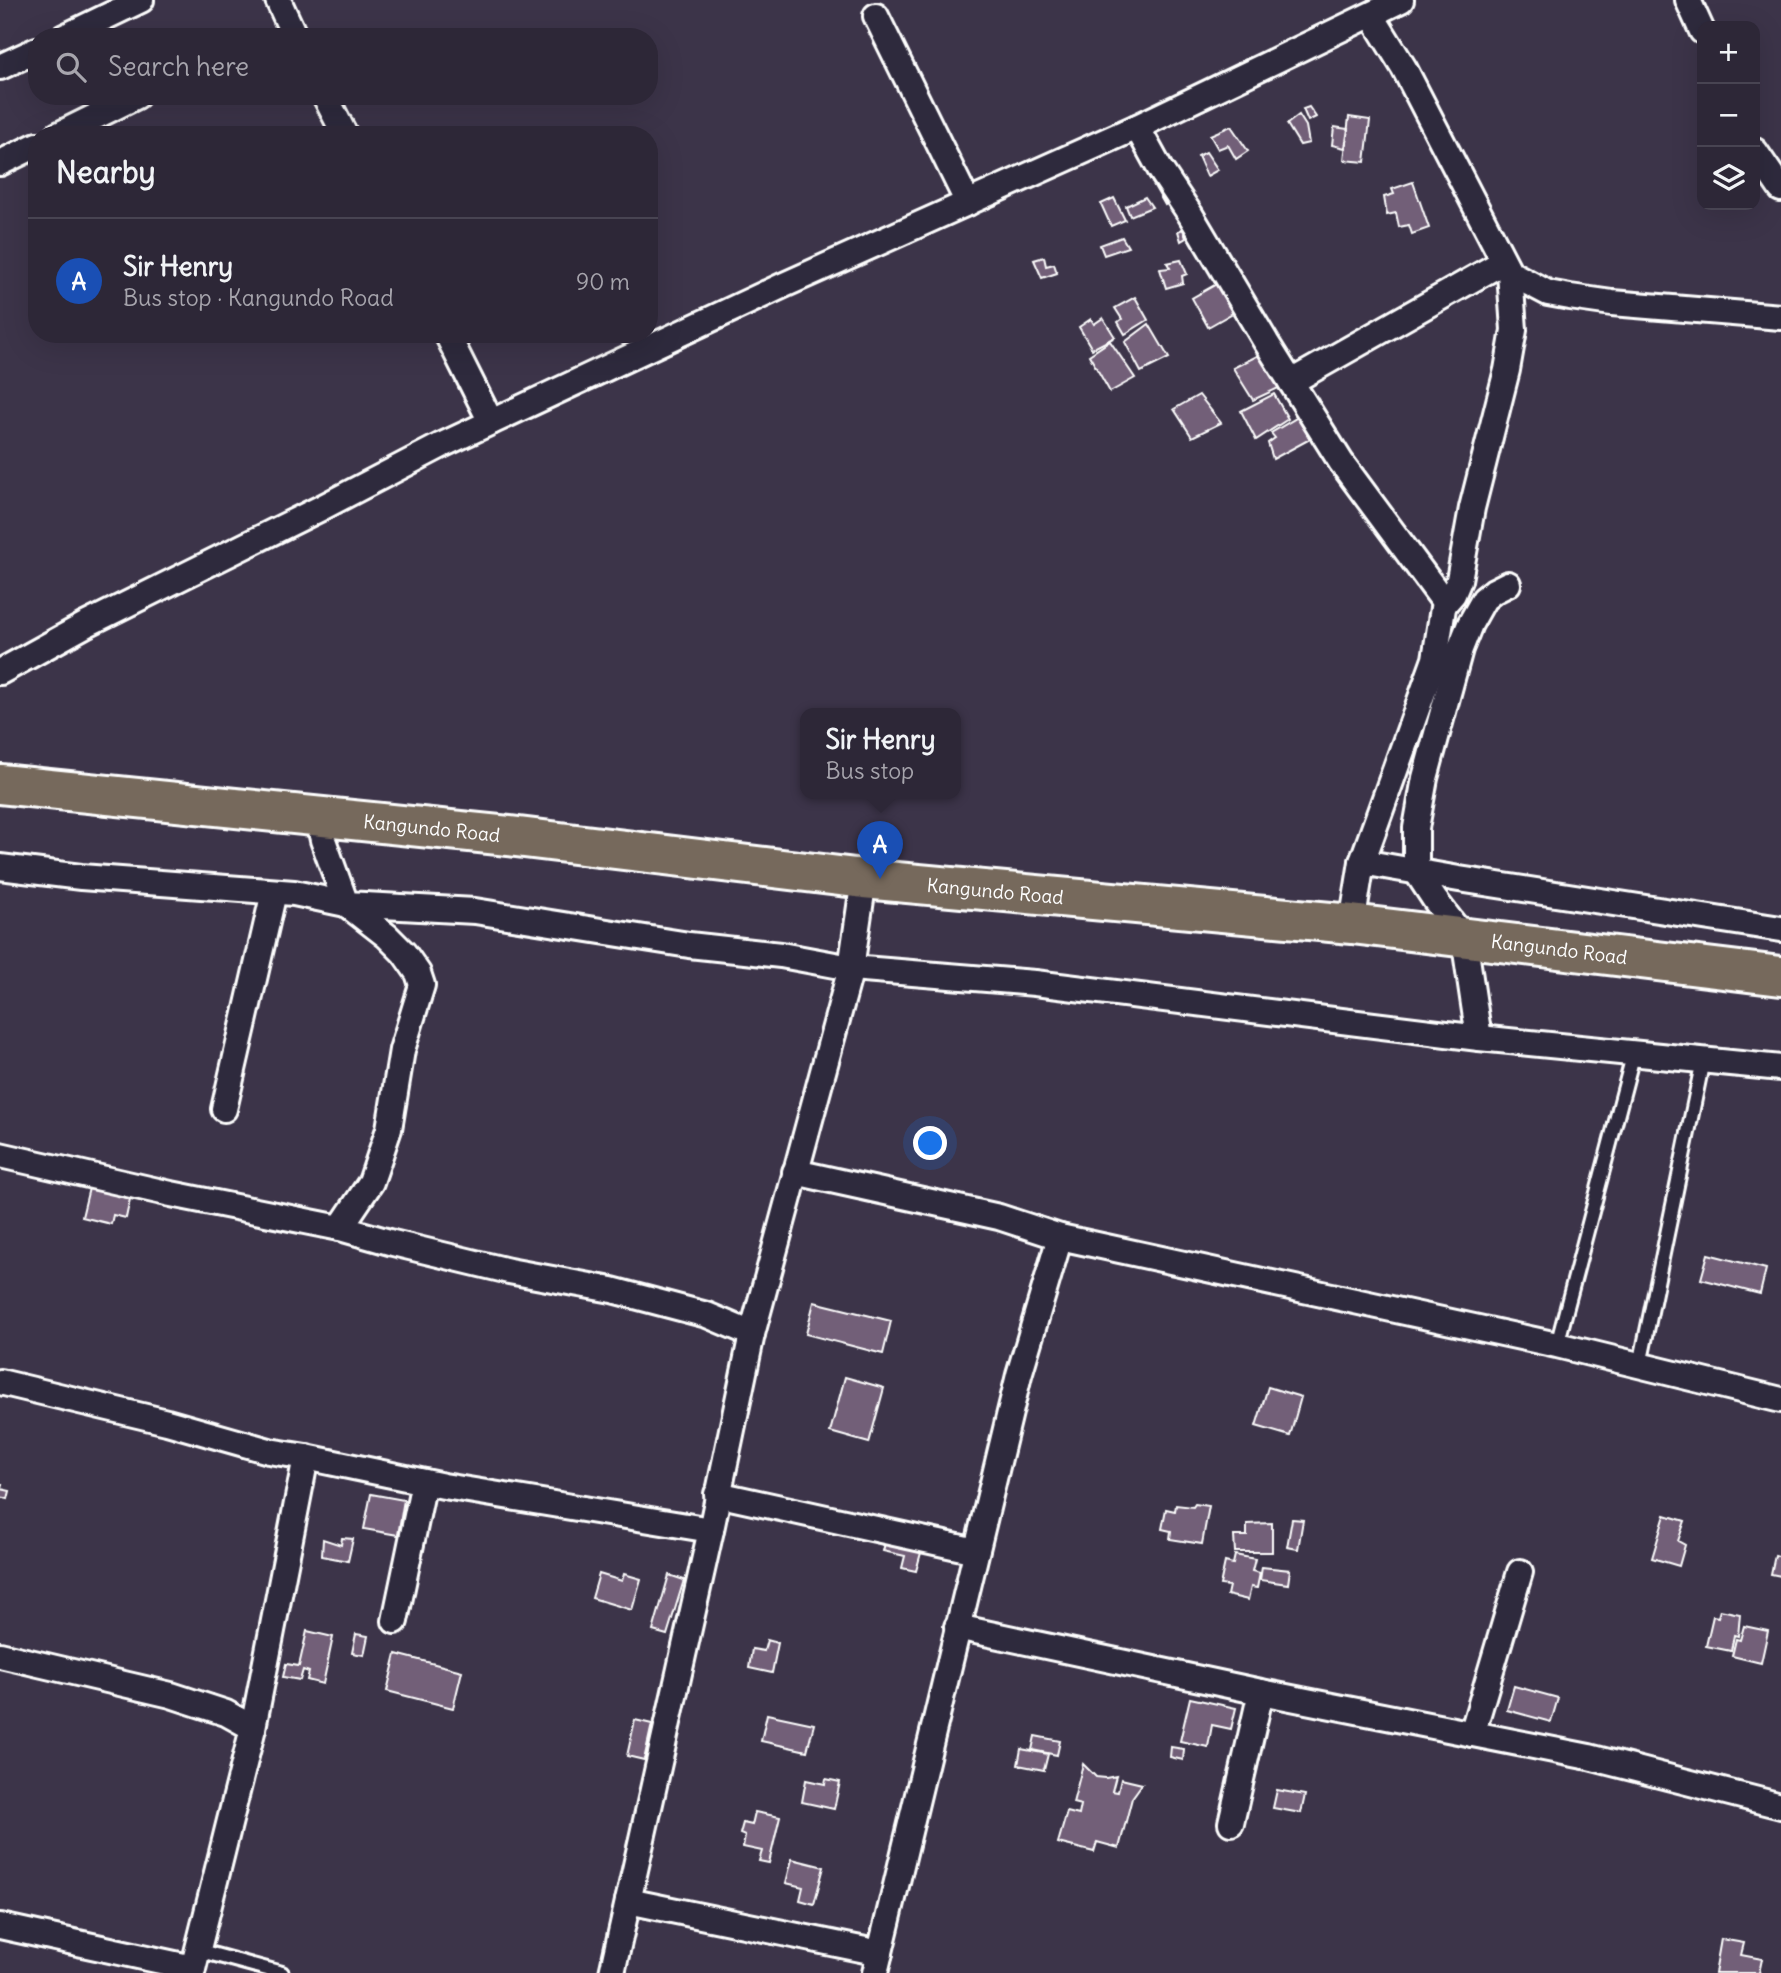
<!DOCTYPE html>
<meta charset="utf-8">
<style>
:root{--surface:#2d2737;--page:#352f3f;--text:#f1f3f6;--muted:#a7a5ad;--line:#484452;--accent:#ffd166}
body{margin:0;font-family:Delius,sans-serif;background:var(--page);color:var(--text)}
.controls{position:absolute;right:21px;top:21px;display:grid;overflow:hidden;border-radius:14px;box-shadow:0 7px 28px #0002}
.controls button{width:63px;height:63px;display:grid;place-items:center;padding:0;border:0;border-bottom:2px solid var(--line);background:var(--surface);color:var(--text);font:35px sans-serif}
.you{position:absolute;left:931px;top:1144px;width:24px;height:24px;margin:-18px;border:5px solid #fff;border-radius:50%;background:#1a73e8;box-shadow:0 0 0 10px #1a73e833}
.badge{display:grid;place-items:center;width:46px;height:46px;border-radius:50%;background:var(--accent);color:#fff;font-size:23px;font-weight:700}
.pin{position:absolute;translate:-50% -58px;filter:drop-shadow(0 2px 4px #0008)}
.pin::after{content:'';position:absolute;top:37px;width:24px;height:21px;background:inherit;clip-path:polygon(0 0,100% 0,50% 100%)}
.popup{position:absolute;left:800px;top:708px;width:161px;height:91px;box-sizing:border-box;display:grid;place-content:center;border-radius:14px;background:var(--surface);filter:drop-shadow(0 2px 5px #0005);font-size:23px;white-space:nowrap;color:var(--muted)}
.popup b{font-size:26px;color:var(--text)}
.popup::after{content:'';position:absolute;left:50%;top:100%;margin-left:-14px;border:14px solid transparent;border-top-color:var(--surface)}
.list{margin:0;padding:0;list-style:none}
h2{display:flex;justify-content:space-between;align-items:center;height:91px;margin:0;padding:0 28px;font-size:30px}
h2 small{font-size:23px;font-weight:400;color:var(--muted)}
.list li{display:grid;grid-template-columns:46px 1fr auto;gap:21px;align-items:center;box-sizing:border-box;height:126px;padding:0 28px;border-top:2px solid var(--line)}
.list b{display:block;font-size:26px;white-space:nowrap}
.list p{margin:0;font-size:23px;white-space:nowrap;color:var(--muted)}
.list em{font-size:23px;font-style:normal;color:var(--muted)}
.icon{flex:none;width:38px;height:38px;fill:none;stroke:currentColor;stroke-width:2;stroke-linecap:round;stroke-linejoin:round}
.map{position:relative;flex:none;width:1781px;height:1973px;overflow:hidden}
.search{position:absolute;background:var(--surface);box-shadow:0 7px 28px #0002;left:28px;top:28px;width:630px;height:77px;display:flex;align-items:center;gap:18px;box-sizing:border-box;padding:0 24px;border-radius:28px;color:var(--muted);font-size:26px}
.panel{position:absolute;background:var(--surface);box-shadow:0 7px 28px #0002;left:28px;top:126px;width:630px;height:217px;border-radius:28px}
.map>svg:first-child{display:block}
.building{fill:#725e78;stroke:#fff;stroke-width:2}
.lines{fill:none;stroke-linecap:round;stroke-linejoin:round}
.service-casing{stroke:#fff;stroke-width:18}
.minor-casing{stroke:#fff;stroke-width:30}
.trunk-casing{stroke:#fff;stroke-width:44}
.service{stroke:#2f2a3d;stroke-width:12}
.minor{stroke:#2f2a3d;stroke-width:24}
.trunk{stroke:#76695c;stroke-width:38}
.labels{text-anchor:middle;dominant-baseline:central;stroke-width:5;stroke-linejoin:round;paint-order:stroke}
.street-label{font-size:19px;fill:#fff;stroke:#2f2a3d}
</style>
<div class="map">
<svg width="1781" height="1973" viewBox="0 0 1781 1973">
<rect width="100%" height="100%" fill="#3c3449"/>
<filter id="ink" filterUnits="userSpaceOnUse"><feTurbulence type="fractalNoise" baseFrequency=".0143" numOctaves="2"/><feDisplacementMap in="SourceGraphic" scale="14" xChannelSelector="R" yChannelSelector="G"/><feConvolveMatrix kernelMatrix="1 2 1 2 8 2 1 2 1" color-interpolation-filters="sRGB"/></filter>
<g filter="url(#ink)">
<g class="building">
<path d="M1309 107 1316 117 1308 121 1303 109Z"/>
<path d="M1299 115 1306 126 1309 143 1300 145 1287 124Z"/>
<path d="M1349 117 1370 120 1365 162 1344 160Z"/>
<path d="M1231 126 1248 151 1236 159 1228 145 1218 149 1210 135Z"/>
<path d="M1334 127 1348 129 1345 148 1332 145Z"/>
<path d="M1206 152 1218 170 1207 176 1198 156Z"/>
<path d="M1153 166 1174 199 1165 205 1146 172Z"/>
<path d="M1413 182 1429 228 1412 234 1409 225 1399 227 1396 213 1387 215 1384 197 1394 194 1392 189Z"/>
<path d="M1145 197 1152 207 1130 216 1126 206Z"/>
<path d="M1114 198 1125 220 1111 226 1101 204Z"/>
<path d="M1183 229 1186 238 1181 241 1178 231Z"/>
<path d="M1122 237 1128 247 1104 255 1100 245Z"/>
<path d="M1044 257 1046 266 1054 264 1057 273 1042 278 1034 260Z"/>
<path d="M1181 260 1187 274 1182 276 1183 283 1166 288 1160 269 1170 268 1167 263Z"/>
<path d="M1222 281 1236 311 1208 327 1192 298Z"/>
<path d="M1135 297 1148 320 1125 334 1118 322 1122 319 1115 308Z"/>
<path d="M1103 318 1115 337 1092 349 1079 327 1091 319 1094 324Z"/>
<path d="M1149 324 1169 358 1141 372 1125 342Z"/>
<path d="M1110 341 1135 378 1110 392 1089 355Z"/>
<path d="M1261 354 1270 371 1278 368 1287 384 1253 400 1233 368Z"/>
<path d="M1274 394 1288 419 1256 440 1241 411Z"/>
<path d="M1199 395 1221 423 1192 437 1174 409Z"/>
<path d="M1298 417 1310 439 1273 459 1268 443 1275 438 1271 433Z"/>
<path d="M89 1188 130 1199 126 1218 113 1215 111 1224 82 1217Z"/>
<path d="M1708 1254 1766 1269 1760 1294 1701 1279Z"/>
<path d="M814 1302 891 1321 883 1354 806 1334Z"/>
<path d="M845 1377 884 1388 869 1443 830 1432Z"/>
<path d="M1268 1387 1301 1397 1290 1436 1256 1426Z"/>
<path d="M0 1484H2L1 1489 10 1491 8 1499 0 1497Z"/>
<path d="M371 1494 404 1500 398 1535 364 1529Z"/>
<path d="M1195 1504 1209 1506 1202 1544 1170 1539 1171 1531 1162 1529 1166 1509 1175 1511 1176 1505 1193 1507Z"/>
<path d="M1665 1515 1685 1521 1678 1541 1685 1545 1679 1566 1652 1558Z"/>
<path d="M1292 1519 1303 1520 1298 1549 1287 1547Z"/>
<path d="M1272 1523V1552H1235L1234 1536H1247V1524Z"/>
<path d="M342 1538 353 1539 348 1561 322 1556 323 1539 341 1545Z"/>
<path d="M886 1539 922 1549 916 1571 902 1568 905 1556 883 1551Z"/>
<path d="M1235 1555 1255 1559 1252 1571 1260 1573 1257 1588 1251 1587 1248 1600 1227 1595 1229 1586 1220 1585 1225 1562 1233 1564Z"/>
<path d="M1775 1555 1781 1557V1576L1771 1574Z"/>
<path d="M1262 1567 1290 1570 1288 1584 1260 1580Z"/>
<path d="M599 1574 622 1581 624 1574 641 1579 632 1610 592 1598Z"/>
<path d="M669 1575 684 1580 667 1635 653 1631Z"/>
<path d="M1720 1610 1740 1614 1738 1636 1734 1635 1731 1651 1706 1646 1713 1616 1718 1617Z"/>
<path d="M1744 1626 1768 1631 1761 1663 1732 1656 1736 1639 1740 1640Z"/>
<path d="M307 1631 333 1637 323 1684 307 1680 309 1672 303 1670 300 1680 283 1677 286 1664 299 1666Z"/>
<path d="M356 1634 368 1636 364 1655 352 1653Z"/>
<path d="M767 1640 778 1643 772 1673 749 1668 752 1649 764 1651Z"/>
<path d="M396 1654 462 1671 453 1708 387 1691Z"/>
<path d="M1514 1686 1558 1698 1551 1722 1507 1710Z"/>
<path d="M1190 1698 1236 1708 1231 1729 1212 1725 1208 1747 1180 1741Z"/>
<path d="M767 1714 814 1724 807 1751 761 1741Z"/>
<path d="M635 1720 652 1724 644 1760 627 1756Z"/>
<path d="M1035 1736 1060 1741 1057 1755 1032 1750Z"/>
<path d="M1171 1747 1184 1749 1183 1760 1170 1757Z"/>
<path d="M1021 1749 1048 1754 1044 1770 1018 1765Z"/>
<path d="M1083 1764 1096 1777 1106 1778 1116 1776 1112 1791 1118 1792 1121 1779 1142 1784 1132 1798 1119 1848 1097 1842 1094 1852 1058 1843 1067 1812 1079 1815 1081 1805 1073 1803Z"/>
<path d="M826 1779 840 1782 834 1809 802 1802 806 1780 825 1784Z"/>
<path d="M1277 1790 1305 1795 1301 1813 1273 1808Z"/>
<path d="M755 1812 780 1817 769 1863 759 1861 762 1851 743 1847 745 1836 740 1834 743 1823 752 1825Z"/>
<path d="M792 1859 824 1867 814 1904 800 1900 803 1887 786 1883Z"/>
<path d="M1721 1939 1744 1943 1741 1955 1762 1959 1759 1973H1715Z"/>
</g>
<g class="lines">
<defs>
<g id="service">
<path d="M1557 1345 1634 1052"/>
<path d="M1640 1365 1703 1060"/>
<path d="M197 1950 282 1973"/>
</g>
<g id="minor">
<path d="M278 0 295 37"/>
<path d="M1688 0 1702 31"/>
<path d="M876 16 968 203"/>
<path d="M64 37 141 0"/>
<path d="M0 67 37 50"/>
<path d="M325 96 345 135"/>
<path d="M1137 127 1160 169 1190 214 1266 342 1341 462 1445 603"/>
<path d="M58 135 137 96"/>
<path d="M1755 151 1781 189"/>
<path d="M0 163 37 145"/>
<path d="M1510 273 1548 293 1570 297 1612 303 1781 317"/>
<path d="M447 334 491 422"/>
<path d="M1291 382 1503 262"/>
<path d="M0 672 85 625 321 508 442 445 784 285 1137 127 1401 0"/>
<path d="M318 817 323 840 346 904 475 911 689 945 781 955 851 968 1035 983 1479 1038 1781 1068"/>
<path d="M1362 862 1459 879 1781 929"/>
<path d="M0 867 81 877 294 893 346 904 387 936 404 953 418 973 422 985 402 1050 389 1129 371 1182 340 1228"/>
<path d="M1352 924 1362 862 1435 659 1443 608 1445 603 1453 594 1459 580 1472 508 1507 370 1514 330 1510 273 1404 68 1372 16"/>
<path d="M1479 1038 1464 938 1435 900 1416 871V828L1425 778 1460 649 1470 624 1484 599 1494 591 1508 584"/>
<path d="M224 1109 274 892"/>
<path d="M0 1155 171 1194 340 1228 393 1243 509 1271 612 1290 707 1315 752 1334"/>
<path d="M795 1172 999 1217 1060 1237 1557 1345 1781 1400"/>
<path d="M0 1382 167 1422 269 1451 306 1457"/>
<path d="M717 1494 976 1551"/>
<path d="M395 1621 424 1482"/>
<path d="M957 1627 1261 1692 1589 1757 1781 1806"/>
<path d="M0 1655 171 1695 226 1713 253 1728"/>
<path d="M1472 1734 1520 1572"/>
<path d="M1231 1823 1261 1692"/>
<path d="M628 1901 880 1953"/>
<path d="M0 1926 193 1968"/>
<path d="M192 1973 253 1728 306 1457 444 1486 711 1530"/>
<path d="M612 1973 711 1530 752 1334 851 968 864 879"/>
<path d="M875 1973 1019 1375 1060 1237"/>
</g>
<g id="trunk">
<path id="s1" d="M0 784 509 836 864 879 1352 924 1781 976"/>
</g>
</defs>
<use href="#service" class="service-casing"/>
<use href="#minor" class="minor-casing"/>
<use href="#trunk" class="trunk-casing"/>
<use href="#service" class="service"/>
<use href="#minor" class="minor"/>
<use href="#trunk" class="trunk"/>
</g>
</g>
<g class="labels">
<g class="street-label">
<text stroke="none"><textPath href="#s1" startOffset="434">Kangundo Road</textPath></text>
<text stroke="none"><textPath href="#s1" startOffset="1001">Kangundo Road</textPath></text>
<text stroke="none"><textPath href="#s1" startOffset="1568">Kangundo Road</textPath></text>
</g>
</g>
</svg>
<div class="controls">
<button>+</button>
<button>−</button>
<button><svg class="icon" aria-label="layers" viewBox="0 0 24 24"><path d="M12 4l9 5-9 5-9-5zM3 14l9 5 9-5"/></svg></button>
</div>
<div class="you"></div>
<div class="pin badge" style="left:880px;top:879px;background:#1a4fb4">A</div>
<div class="popup"><b>Sir Henry</b>Bus stop</div>
<div class="search"><svg class="icon" aria-label="search" viewBox="0 0 24 24"><circle cx="10" cy="10" r="6"/><path d="M15 15l6 6"/></svg>Search here</div>
<section class="panel">
<h2>Nearby<small></small></h2>
<ul class="list">
<li><span class="badge" style="background:#1a4fb4">A</span><div><b>Sir Henry</b><p>Bus stop · Kangundo Road</p></div><em>90 m</em></li>
</ul>
</section>
</div>
